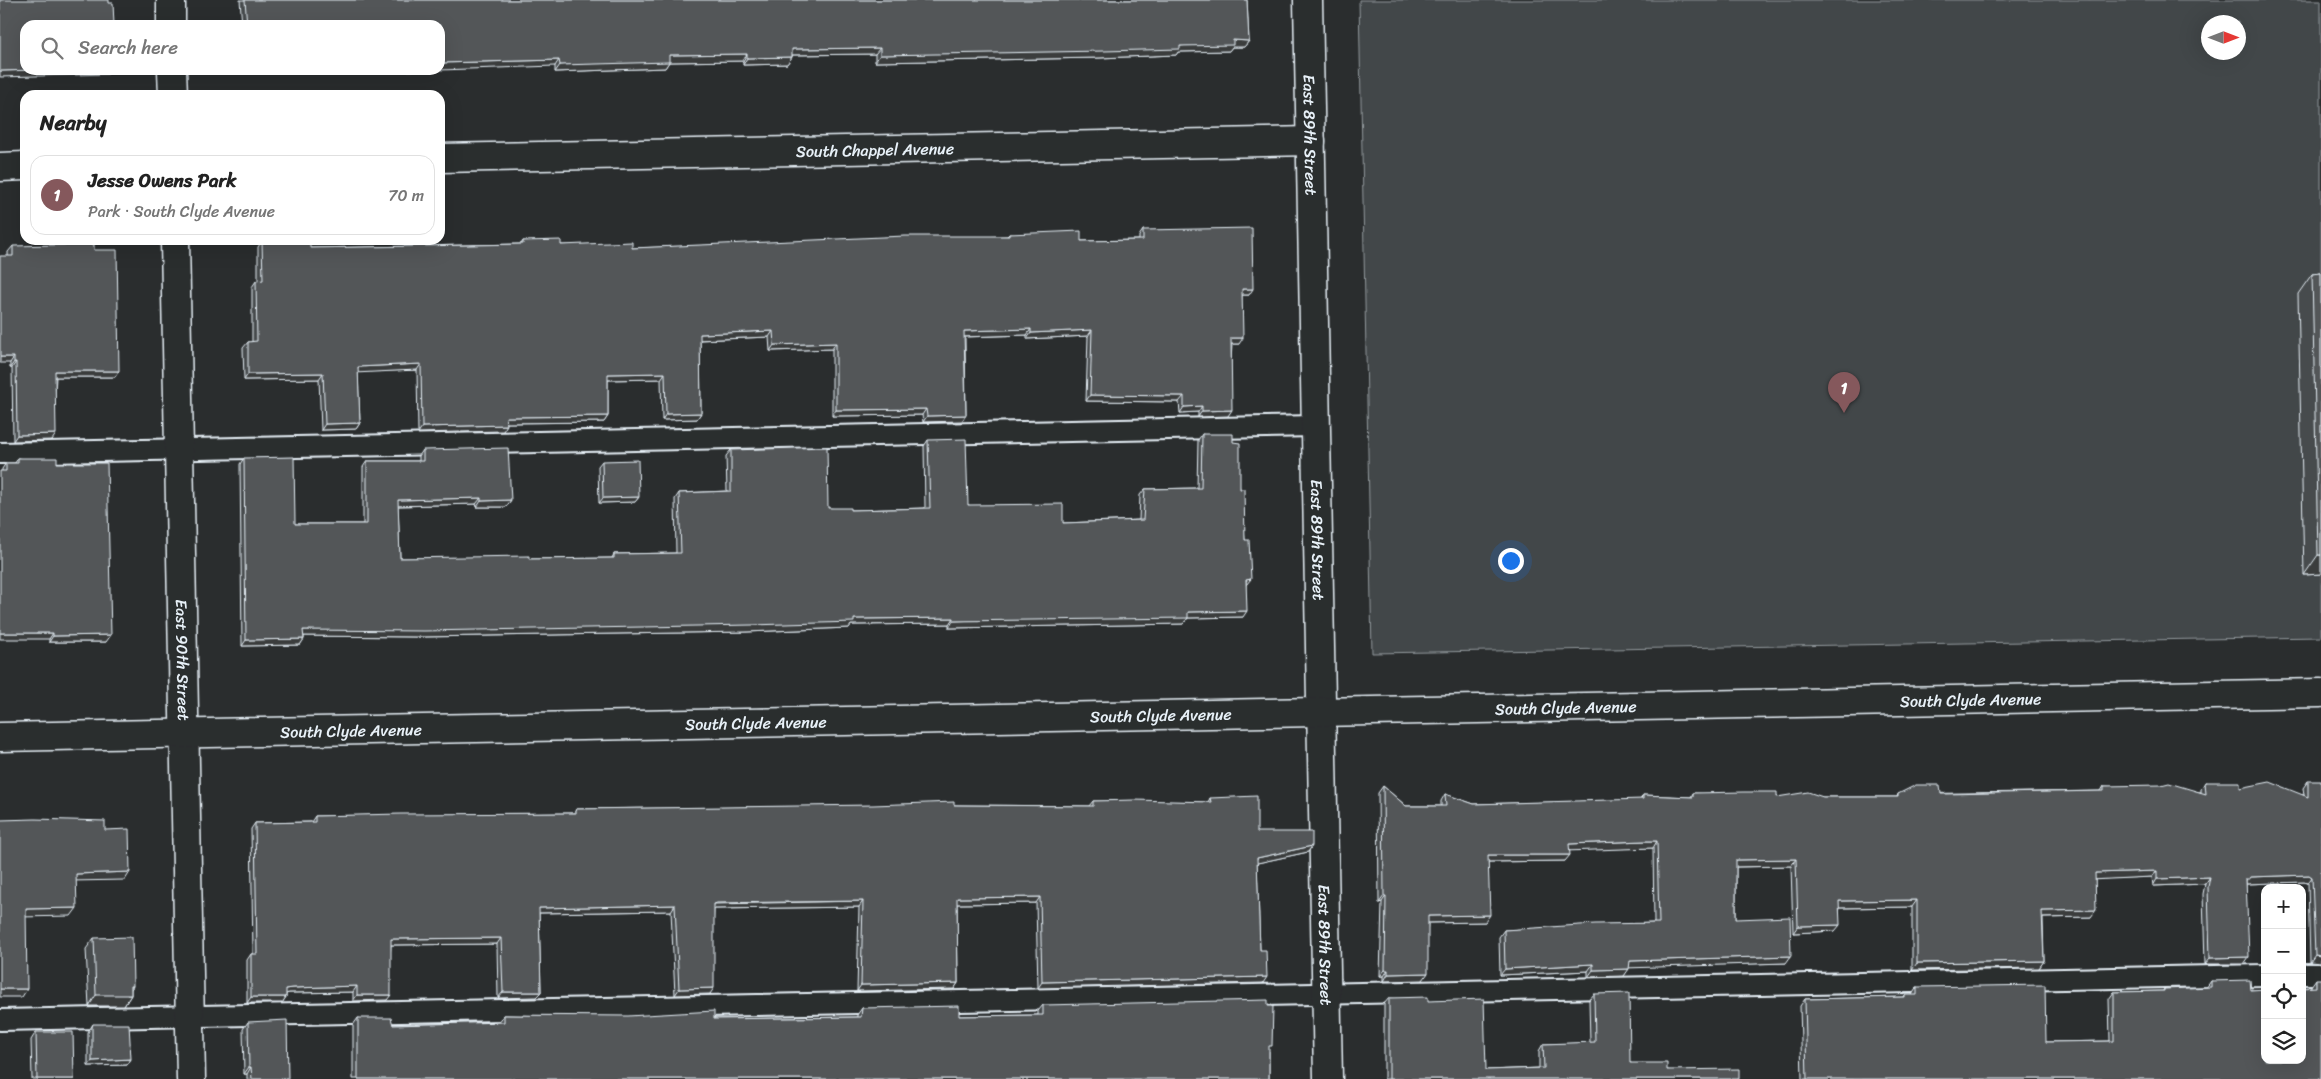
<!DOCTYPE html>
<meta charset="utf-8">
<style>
:root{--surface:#fff;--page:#f2f2f2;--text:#222;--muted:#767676;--line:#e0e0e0;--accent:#85585c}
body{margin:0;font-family:Sriracha,sans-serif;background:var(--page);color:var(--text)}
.controls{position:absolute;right:15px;bottom:15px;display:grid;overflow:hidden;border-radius:10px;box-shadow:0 5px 20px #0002}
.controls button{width:45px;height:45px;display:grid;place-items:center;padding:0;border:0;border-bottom:1px solid var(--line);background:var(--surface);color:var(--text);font:25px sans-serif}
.compass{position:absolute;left:2201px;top:15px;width:45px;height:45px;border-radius:50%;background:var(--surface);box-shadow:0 5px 20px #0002;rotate:90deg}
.you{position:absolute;left:1510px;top:560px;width:18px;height:18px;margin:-12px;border:4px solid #fff;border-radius:50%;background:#1a73e8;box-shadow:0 0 0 8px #1a73e833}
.badge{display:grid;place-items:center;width:32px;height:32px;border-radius:50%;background:var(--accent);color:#fff;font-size:16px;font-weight:700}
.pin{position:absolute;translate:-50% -41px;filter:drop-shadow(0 1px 2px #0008)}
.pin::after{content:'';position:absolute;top:26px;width:18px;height:15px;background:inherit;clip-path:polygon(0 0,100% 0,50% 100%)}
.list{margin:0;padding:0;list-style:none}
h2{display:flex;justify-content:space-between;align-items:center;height:65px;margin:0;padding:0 20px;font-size:21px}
h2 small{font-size:16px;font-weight:400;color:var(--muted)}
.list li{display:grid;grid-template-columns:32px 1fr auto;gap:15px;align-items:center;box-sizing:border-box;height:80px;margin:0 10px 10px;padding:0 10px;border:1px solid var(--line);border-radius:15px}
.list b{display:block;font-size:19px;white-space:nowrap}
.list p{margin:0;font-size:16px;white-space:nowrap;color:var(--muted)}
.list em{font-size:16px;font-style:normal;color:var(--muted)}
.icon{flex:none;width:28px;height:28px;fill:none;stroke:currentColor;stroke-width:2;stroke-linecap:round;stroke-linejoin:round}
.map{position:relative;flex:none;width:2321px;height:1079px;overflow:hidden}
.search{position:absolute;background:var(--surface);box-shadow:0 5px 20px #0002;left:20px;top:20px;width:425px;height:55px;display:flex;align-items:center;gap:12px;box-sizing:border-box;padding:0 18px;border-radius:15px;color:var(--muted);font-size:19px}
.panel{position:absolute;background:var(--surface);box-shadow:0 5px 20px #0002;left:20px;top:90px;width:425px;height:155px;border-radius:15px}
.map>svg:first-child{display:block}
.green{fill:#424648;stroke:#959ca0;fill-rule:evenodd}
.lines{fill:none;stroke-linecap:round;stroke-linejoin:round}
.service-casing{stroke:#e8f1f8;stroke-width:24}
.minor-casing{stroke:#e8f1f8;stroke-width:31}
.service{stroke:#2a2d2e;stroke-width:20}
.minor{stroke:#2a2d2e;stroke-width:28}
.wall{fill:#474b4d;stroke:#e8f1f8}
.shaded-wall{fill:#3a3d3e;stroke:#e8f1f8}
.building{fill:#535759;stroke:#e8f1f8}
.labels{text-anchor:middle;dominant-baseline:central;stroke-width:5;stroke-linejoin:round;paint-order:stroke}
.street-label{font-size:16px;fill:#e8f1f8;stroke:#2a2d2e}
</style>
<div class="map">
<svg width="2321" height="1079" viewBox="0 0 2321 1079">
<rect width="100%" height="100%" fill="#2a2d2e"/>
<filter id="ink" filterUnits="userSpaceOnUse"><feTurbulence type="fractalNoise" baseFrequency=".02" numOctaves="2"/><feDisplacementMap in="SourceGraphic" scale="10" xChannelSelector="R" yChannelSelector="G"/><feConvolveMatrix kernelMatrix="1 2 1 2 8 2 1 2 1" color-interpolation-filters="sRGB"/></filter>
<g filter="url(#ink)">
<path class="green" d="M1359 0H2321V637L1372 653ZM2208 22H2238V52H2208Z"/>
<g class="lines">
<defs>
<g id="service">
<path d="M0 453 1316 426"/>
<path d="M2302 974H2321"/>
<path d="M0 1020 2265 975"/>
</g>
<g id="minor">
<path d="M171 0V25"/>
<path id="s1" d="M1308 0 1328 1079"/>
<path d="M172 70 173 95"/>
<path id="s2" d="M440 158 1311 141"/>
<path d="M0 167 25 166"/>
<path id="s3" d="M175 240 191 1079"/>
<path id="s4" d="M0 737 2321 693"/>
</g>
</defs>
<use href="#service" class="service-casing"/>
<use href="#minor" class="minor-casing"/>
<use href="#service" class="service"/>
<use href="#minor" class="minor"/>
</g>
<g class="wall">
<path d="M240 0H1247L1249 41 1244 47H1232L1229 51 1178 52 1176 55 1099 58 875 62V54L792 55V57L787 64 743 65V61L669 62 665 68 555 72V66L440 25H242Z"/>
<path d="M1143 230 1249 295H1242L1239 344H1232L1228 416 1198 417V412L1180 413 1179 402 1086 401 1088 336 1027 339V335L965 337 966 415 962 421 923 422 922 415 832 416V349L770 351 769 337 700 340 701 413 697 419 662 420 661 379 608 380V416L604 422 507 423 503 431 418 433 417 370 358 372 360 423 356 429 321 430 319 379 244 380 243 348 248 342H252V287L256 281H258V247L262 241 310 248 521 244 523 241 561 245 632 248 1007 236 1009 234 1081 241 1139 240V236Z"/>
<path d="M13 246 115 377H56L52 440 13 441 12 368H10L8 252Z"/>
<path d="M2321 273V574L2304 575 2298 294 2312 274Z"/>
<path d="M1202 434 1233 442 1240 489 1245 540 1246 585 1243 617 1188 618 1183 624 949 628V624L851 625 849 628 746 632 420 637 304 636V639L300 645 242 646 240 464 244 458 295 524H363V467L367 461H419V456L423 450 511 500 506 507H477L476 504 398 506 400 558 529 559 612 558 614 554 676 553 675 499 679 493 727 491 726 456 731 450 828 508 851 510 925 508 924 446 928 440 968 505 1063 523 1139 520 1140 495 1145 489 1197 488 1198 440Z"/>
<path d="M18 458 57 463 106 642H49V639L2 471V469L6 463H15Z"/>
<path d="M602 461 639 497 635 502 599 503 598 466Z"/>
<path d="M2308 781 2321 963 2310 962 2308 883 2304 882 2246 884 2244 964H2205L2203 894 2205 884 2153 886 2152 877 2095 879 2091 917 2043 918 2044 961 2039 968 1912 970V907L1840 908 1835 931 1793 933 1791 866 1736 867V919L1786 963 1629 967 1624 976 1588 977V971L1500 975 1499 937 1504 930 1654 923 1653 848H1639L1569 850 1565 861 1488 862 1485 922 1428 923 1423 980 1384 981V976H1380L1382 902 1379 903 1378 793 1383 786 1406 806H1441V801L1445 794 1474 804 1640 800 1643 795 1691 797 1693 793 1777 797H1897L1898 794 2101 791 2104 786 2201 792V789L2205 782 2240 788 2304 795 2303 788Z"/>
<path d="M1210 798 1257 832 1312 846 1308 852 1257 863 1260 950 1263 983 1038 988 1036 903 957 904 958 983 954 989 857 991 859 907 714 909 710 994 675 995 671 911 539 913 541 992 536 997 498 998 497 944 391 945 387 1000 353 1001V992L289 993 286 994V997L282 1003H247V960L251 954H253L251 829 255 823 311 822 315 816 574 813 576 809 954 805 1089 806 1093 801 1208 802Z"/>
<path d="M94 938 133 986 131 989V995L124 1006H89L86 949Z"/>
<path d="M2316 979 2321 1079H1802L1800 1006 1805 999 1904 997 1905 995H1912L1917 987 2046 1042 2110 1041 2109 999 2114 992 2163 991 2164 989 2206 988 2211 981 2251 990 2311 987V986Z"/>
<path d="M1594 994 1630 1063 1667 1070 1739 1079H1384V1004L1389 998 1428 1001 1486 1070 1539 1068V1051L1543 1044 1590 1043 1589 1000Z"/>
<path d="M1043 1005 1269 1051V1079H353V1025L358 1018 393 1025 499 1022 504 1015 714 1019 857 1017V1015L862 1008 959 1016 1038 1015V1011Z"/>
<path d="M248 1022 288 1079H247V1074H244L243 1029Z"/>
<path d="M93 1024 131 1059 127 1065 88 1066V1032Z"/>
<path d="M36 1032 74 1079H32L31 1040Z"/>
</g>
<g class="shaded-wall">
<path d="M1233 40 1249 41 1244 47H1232L1229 51 1178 52 1176 55 1099 58 875 62 880 55 1180 46Z"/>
<path d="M880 48 875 54 787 55 792 49Z"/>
<path d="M747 54 743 61 669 62 665 68 555 72 560 65 669 55Z"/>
<path d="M792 57 787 64 743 65 747 58Z"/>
<path d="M559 60 555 66 440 70V63Z"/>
<path d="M38 70H111L108 74 0 77V71Z"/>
<path d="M246 70H277L246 71Z"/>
<path d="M308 70H433L361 72 306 73Z"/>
<path d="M1242 289H1253L1249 295H1238Z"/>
<path d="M1031 329 1027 335 960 337 964 331Z"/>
<path d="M1092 330 1088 336 1027 339 1031 333Z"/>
<path d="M773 331 769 337 696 340 700 334Z"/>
<path d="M1231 338H1243L1239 344H1227Z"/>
<path d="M836 343 832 349 770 351 774 345Z"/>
<path d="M0 357H14L10 363H0Z"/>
<path d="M14 362H16L12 368H10Z"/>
<path d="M421 364 417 370 354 373 358 367Z"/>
<path d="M55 371H119L115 377H51Z"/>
<path d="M323 373 319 379 244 380 248 374Z"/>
<path d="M665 373 661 379 604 380 608 374Z"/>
<path d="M1090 395 1184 396 1179 402 1086 401Z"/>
<path d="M1202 406 1198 412 1180 413 1184 407Z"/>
<path d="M926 409 922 415 832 416 836 410Z"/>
<path d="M1232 410 1228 416 1198 417 1202 411Z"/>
<path d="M701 413 697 419 662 420 666 414Z"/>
<path d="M966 415 962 421 923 422 927 416Z"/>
<path d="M608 416 604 422 502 423 506 417Z"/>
<path d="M360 423 356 429 321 430 325 424Z"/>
<path d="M507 425 503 431 418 433 422 427Z"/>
<path d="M56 434 52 440 13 441 17 435Z"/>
<path d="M639 497 635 502 599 503 603 498Z"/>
<path d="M481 498 476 504 394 506 398 500Z"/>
<path d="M511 500 506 507H477L481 501Z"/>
<path d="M2318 555H2321V574L2304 575Z"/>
<path d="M1251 579 1246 585V580Z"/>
<path d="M1247 611 1243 617 1188 618 1183 624 949 628 953 621 1188 612Z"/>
<path d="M953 618 949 624 851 625 849 628 746 632 420 637 299 636 303 630 854 619Z"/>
<path d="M0 633H53L49 639H0Z"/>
<path d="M111 635 106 642H49L53 636Z"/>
<path d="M304 639 300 645 242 646 246 640Z"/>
<path d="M1644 841H1657L1653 848 1565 851 1569 844Z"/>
<path d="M1312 846 1308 852 1253 864 1257 858Z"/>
<path d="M1488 855H1570L1565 861 1483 862Z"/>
<path d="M1796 859 1791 866 1731 867 1736 860Z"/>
<path d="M2157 871 2152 877 2090 880 2095 873Z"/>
<path d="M130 872 125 880 71 881 76 874Z"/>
<path d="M2309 875 2312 877 2308 883 2304 882 2246 884V879L2250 877Z"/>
<path d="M2210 877 2205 884 2153 886 2157 879Z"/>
<path d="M1384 896H1386L1382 902 1379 903Z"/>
<path d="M1040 897 1036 903 953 904 957 898Z"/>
<path d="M1917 900 1912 907 1835 908 1839 901Z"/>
<path d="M863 901 859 907 713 909 714 904Z"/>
<path d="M675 905 671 911 535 913 539 908Z"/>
<path d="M77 908 71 916 20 917 26 909Z"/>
<path d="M2096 910 2091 917 2038 918 2042 911Z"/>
<path d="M1490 915 1485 922 1423 923 1428 916Z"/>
<path d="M1840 925 1835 931 1793 933 1798 926Z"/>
<path d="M501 938 497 944 387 945 391 939Z"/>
<path d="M2315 955 2321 956V963L2310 962Z"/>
<path d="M1791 956 1786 963 1625 968 1630 961Z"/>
<path d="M2249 957 2244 964H2205L2210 958Z"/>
<path d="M2044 961 2039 968 1912 970 1917 963Z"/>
<path d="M1593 964 1588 971 1500 975 1505 969Z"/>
<path d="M1629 969 1624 976 1588 977 1593 970Z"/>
<path d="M1385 970H1388L1384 976H1380Z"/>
<path d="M1428 973 1423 980 1384 981 1388 974Z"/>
<path d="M1267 977 1263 983 1038 988 1042 982Z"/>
<path d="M958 983 954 989 857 991 861 985Z"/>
<path d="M131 986H133L127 995H131L124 1006H89L96 995Z"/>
<path d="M357 986 353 992 289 993 282 995 286 989 293 988Z"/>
<path d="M714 988 710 994 675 995 679 989Z"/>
<path d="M0 989H27L22 997H0Z"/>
<path d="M503 992H541L536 997 498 998Z"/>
<path d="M357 995H391L387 1000 353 1001Z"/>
<path d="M251 997H286L282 1003H247Z"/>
<path d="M131 1059 127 1065 88 1066 92 1061Z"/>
<path d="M249 1067H251L247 1074H244Z"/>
</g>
<g class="building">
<path d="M0 0H109V3H113L114 25H25V70H38L0 71Z"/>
<path d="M245 0H1247L1249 41 1233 40V45L1180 46V49L1104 51 880 55V48L792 49V57L747 58V54L669 55V62L560 65 559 60 440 63V25H247Z"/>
<path d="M1252 228 1253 289H1242L1243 338H1231L1232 410 1202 411V406L1184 407V396L1090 395 1092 330 1031 333V329L964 331 966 415 927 416 926 409 836 410V343L774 345 773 331 700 334 701 413 666 414 665 373 608 374V416L506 417 507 425 422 427 421 364 358 367 360 423 325 424 323 373 248 374V342L257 341 256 281 263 280 262 241H310V248L523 244V241L561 240V245L632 242V248L905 236H1009V234L1081 231V241L1143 240V230Z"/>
<path d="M94 244V250H117L119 371H55L56 434 17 435 16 362H14V357H0V256H13V246Z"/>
<path d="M2321 273V555H2318L2312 274Z"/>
<path d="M1202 434H1233V442L1240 443V489H1244L1245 540H1249L1251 579 1246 580 1247 611 1188 612V618L953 621V618L854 619V622L751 625 424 631 303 630 304 639 246 640 244 458 294 457 295 524H367V461H423V450L508 448 511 500 481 501V498L398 500 400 558 529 556V559L614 558V554L681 553 679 493 731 491V450L827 447 828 508H851V510L930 508 928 440 966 439 968 505 1063 504V523L1143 520 1145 489 1201 488Z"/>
<path d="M18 458H57V463H107L111 635 53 636V633H0V471H6V463H18Z"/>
<path d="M638 460 639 497 603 498 602 461Z"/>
<path d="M2308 781H2321V956L2315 955 2312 877 2309 875 2250 877V879H2246L2249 957 2210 958 2208 887 2210 877 2157 879V871L2095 873 2096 910 2042 911 2044 961 1917 963V900L1839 901 1840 925 1798 926 1796 859 1736 860V919L1790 917 1791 956 1630 961 1629 969 1593 970V964L1505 969 1504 930 1595 924 1659 923 1657 841H1644L1569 844 1570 855H1488L1490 915 1428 916V973L1388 974V970H1385L1386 896H1384L1383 786 1406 806H1446L1445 794 1474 804 1643 799V795L1693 797V793L1744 792H1777V797L1808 792 1823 797H1898V794L1916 785H1940L1941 794 2104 791V786L2161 785 2169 783 2206 794 2205 782H2240V788L2270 782 2308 797Z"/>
<path d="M1257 796V832H1312V846L1257 858 1260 950H1266L1267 977 1042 982 1040 897 957 898 958 983 861 985 863 901 717 903 714 904V988L679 989 675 905 539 908 541 992H503L501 938 391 939V995H357V986L293 988 286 989V997H251V954H257L255 823 315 822V816L400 814 576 813V809L873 805 954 802V805L1093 806V801L1134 800 1211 802 1210 798Z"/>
<path d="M35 819 105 821V830L129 829 130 872 76 874 77 908 26 909 27 989H0V820Z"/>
<path d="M132 937 133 986H131V995H96L94 938Z"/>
<path d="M2316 979H2321V1079H1807L1805 999 1905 997V995H1917V987L2045 985 2046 1042 2114 1041V992L2164 991V989L2211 987V981L2250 980 2251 990 2265 989V1060H2302V988L2316 987Z"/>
<path d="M1629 993 1630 1063H1667V1070L1739 1069V1079H1389V998L1428 997V1001L1484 999 1486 1070 1544 1068 1543 1044 1595 1042 1594 994Z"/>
<path d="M1268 1000V1006H1273L1272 1046H1269V1079H358V1018H391L393 1025 504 1022V1015L628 1016 714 1011V1019L861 1017 862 1008 959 1006V1016L1043 1015V1005Z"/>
<path d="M287 1020 288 1079H252L251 1067H249L248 1022Z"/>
<path d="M93 1024H129L131 1059 92 1061V1027Z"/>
<path d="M36 1032H73L74 1079H37Z"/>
</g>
</g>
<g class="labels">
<g class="street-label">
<text stroke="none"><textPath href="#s1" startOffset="135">East 89th Street</textPath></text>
<text stroke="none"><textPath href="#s2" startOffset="435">South Chappel Avenue</textPath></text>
<text stroke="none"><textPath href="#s1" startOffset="540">East 89th Street</textPath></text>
<text stroke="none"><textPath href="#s3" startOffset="420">East 90th Street</textPath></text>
<text stroke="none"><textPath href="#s4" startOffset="1971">South Clyde Avenue</textPath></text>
<text stroke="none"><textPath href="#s4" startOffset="1566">South Clyde Avenue</textPath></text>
<text stroke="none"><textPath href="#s4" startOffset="1161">South Clyde Avenue</textPath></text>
<text stroke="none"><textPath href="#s4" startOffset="756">South Clyde Avenue</textPath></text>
<text stroke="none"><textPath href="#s4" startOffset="351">South Clyde Avenue</textPath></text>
<text stroke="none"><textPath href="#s1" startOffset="945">East 89th Street</textPath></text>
</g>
</g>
</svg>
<div class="controls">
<button>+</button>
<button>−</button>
<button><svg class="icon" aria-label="locate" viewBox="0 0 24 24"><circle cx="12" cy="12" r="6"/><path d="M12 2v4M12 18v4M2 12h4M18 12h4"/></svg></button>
<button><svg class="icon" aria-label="layers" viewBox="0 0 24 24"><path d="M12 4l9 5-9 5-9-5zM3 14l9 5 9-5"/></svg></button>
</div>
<svg class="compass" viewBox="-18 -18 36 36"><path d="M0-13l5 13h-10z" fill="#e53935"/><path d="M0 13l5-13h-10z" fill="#767676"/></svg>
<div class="you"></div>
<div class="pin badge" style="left:1844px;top:413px">1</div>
<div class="search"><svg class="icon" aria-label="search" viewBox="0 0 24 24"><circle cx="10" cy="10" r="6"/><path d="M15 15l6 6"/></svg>Search here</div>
<section class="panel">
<h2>Nearby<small></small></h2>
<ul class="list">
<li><span class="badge">1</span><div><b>Jesse Owens Park</b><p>Park · South Clyde Avenue</p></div><em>70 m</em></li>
</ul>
</section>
</div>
